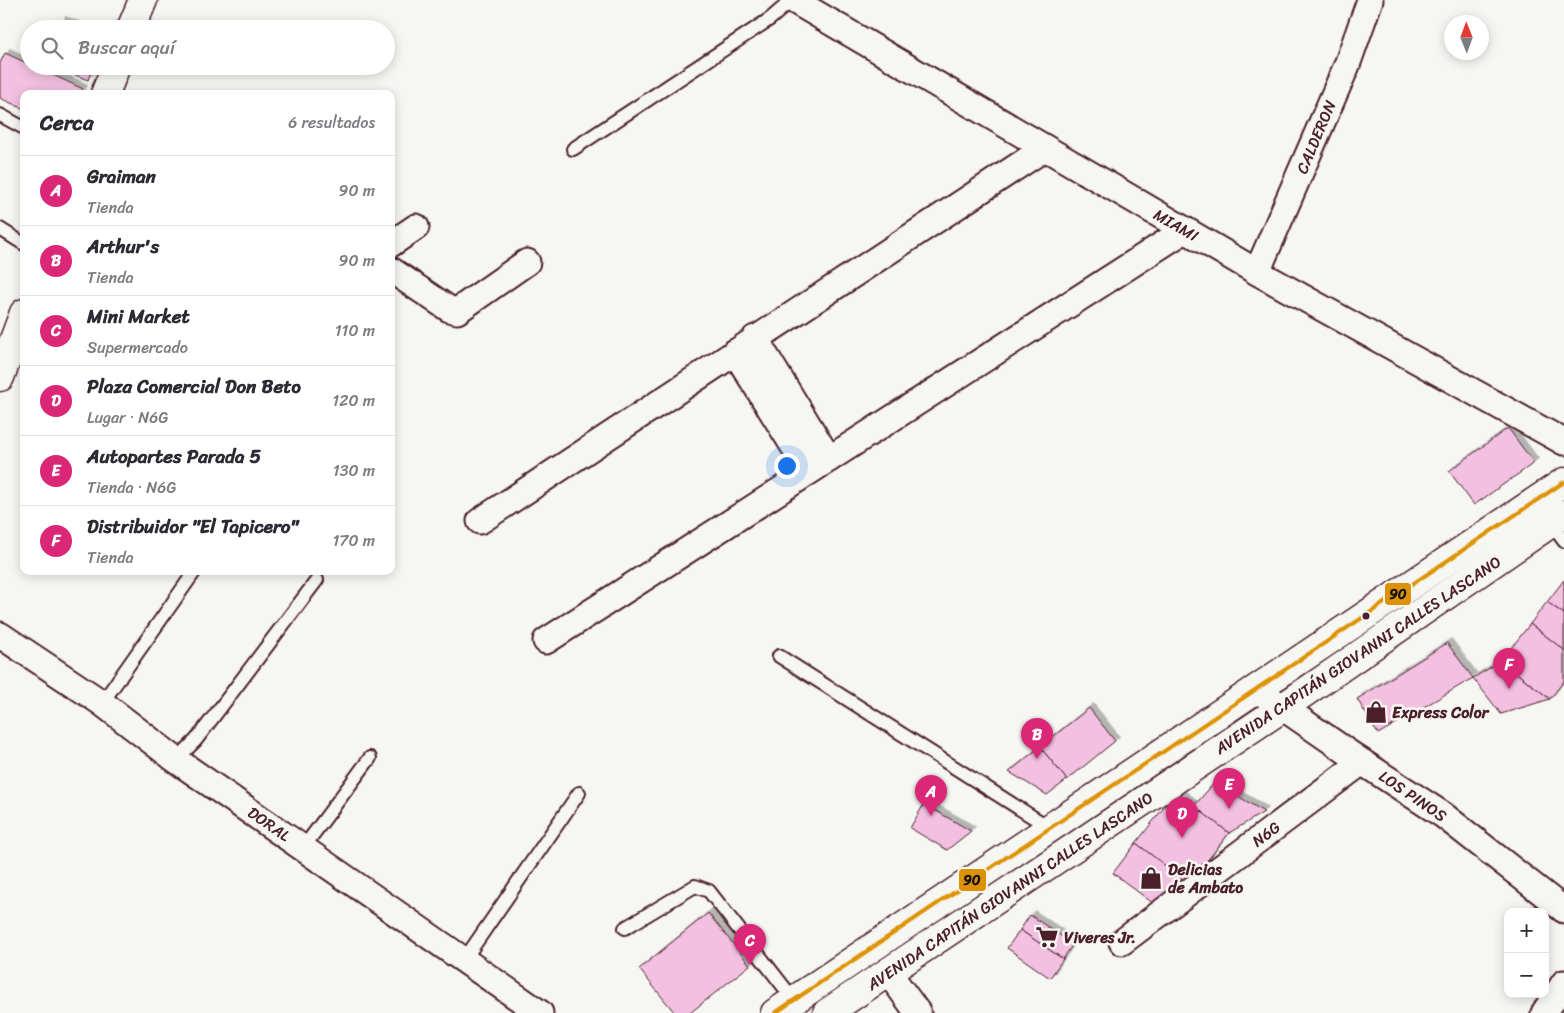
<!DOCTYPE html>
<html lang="es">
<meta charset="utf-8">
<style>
:root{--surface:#fff;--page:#f7f7f7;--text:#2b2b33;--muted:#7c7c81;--line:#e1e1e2;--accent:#db2777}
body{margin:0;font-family:Sriracha,sans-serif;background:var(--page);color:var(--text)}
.controls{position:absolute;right:15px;bottom:15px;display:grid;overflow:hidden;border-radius:10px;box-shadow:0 2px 12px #0003}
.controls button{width:45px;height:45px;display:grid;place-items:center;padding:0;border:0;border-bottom:1px solid var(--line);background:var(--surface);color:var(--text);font:25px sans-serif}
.compass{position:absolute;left:1444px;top:15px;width:45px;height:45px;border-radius:50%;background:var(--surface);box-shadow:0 2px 12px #0003;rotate:359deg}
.you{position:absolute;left:786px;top:465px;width:18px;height:18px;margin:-12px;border:4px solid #fff;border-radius:50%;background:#1a73e8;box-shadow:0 0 0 8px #1a73e833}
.badge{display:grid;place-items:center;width:32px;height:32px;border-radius:50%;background:var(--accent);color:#fff;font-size:16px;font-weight:700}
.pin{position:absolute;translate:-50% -41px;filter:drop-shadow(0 1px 2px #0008)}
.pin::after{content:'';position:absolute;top:26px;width:18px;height:15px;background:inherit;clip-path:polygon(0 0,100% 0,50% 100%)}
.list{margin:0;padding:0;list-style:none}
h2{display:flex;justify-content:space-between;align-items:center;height:65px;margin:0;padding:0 20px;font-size:21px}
h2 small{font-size:16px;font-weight:400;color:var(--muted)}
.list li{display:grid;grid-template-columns:32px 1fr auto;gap:15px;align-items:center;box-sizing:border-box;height:70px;padding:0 20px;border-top:1px solid var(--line)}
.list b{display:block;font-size:19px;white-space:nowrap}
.list p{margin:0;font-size:16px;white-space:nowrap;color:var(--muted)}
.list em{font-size:16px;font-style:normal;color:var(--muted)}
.icon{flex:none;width:28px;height:28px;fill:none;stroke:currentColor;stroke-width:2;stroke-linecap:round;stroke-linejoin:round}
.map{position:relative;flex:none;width:1564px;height:1013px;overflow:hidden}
.search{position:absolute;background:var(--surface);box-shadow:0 2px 12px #0003;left:20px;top:20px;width:375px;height:55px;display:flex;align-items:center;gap:12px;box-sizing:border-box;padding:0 18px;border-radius:28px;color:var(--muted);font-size:19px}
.panel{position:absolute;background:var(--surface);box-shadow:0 2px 12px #0003;left:20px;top:90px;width:375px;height:485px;border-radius:10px}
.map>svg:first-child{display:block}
.building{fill:#f2c0e0;stroke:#4a1f2b;filter:url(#shadow)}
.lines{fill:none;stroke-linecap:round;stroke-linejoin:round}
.service-casing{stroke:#4a1f2b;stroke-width:16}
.minor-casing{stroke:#4a1f2b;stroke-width:29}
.tertiary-casing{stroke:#4a1f2b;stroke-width:31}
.secondary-casing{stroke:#4a1f2b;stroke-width:31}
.service{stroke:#f6f6f2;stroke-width:12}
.minor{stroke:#f6f6f2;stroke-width:25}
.tertiary{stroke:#f6f6f2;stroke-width:28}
.secondary{stroke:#f6f6f2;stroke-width:28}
.bus-1-casing{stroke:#f6f6f2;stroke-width:8}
.bus-1{stroke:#dd9206;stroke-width:4}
.bus-dot{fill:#4a1f2b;stroke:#f6f6f2;stroke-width:2}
.labels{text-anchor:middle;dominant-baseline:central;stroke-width:5;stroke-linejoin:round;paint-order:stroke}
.street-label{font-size:16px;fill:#4a1f2b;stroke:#f6f6f2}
.poi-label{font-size:16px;font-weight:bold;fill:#4a1f2b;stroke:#f6f6f2;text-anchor:start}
.line-badge{stroke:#f6f6f2;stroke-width:2}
.pale-badge-label{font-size:14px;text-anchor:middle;font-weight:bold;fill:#111}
</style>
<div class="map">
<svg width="1564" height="1013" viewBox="0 0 1564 1013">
<defs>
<filter id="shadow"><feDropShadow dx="4.5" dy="-4.5" stdDeviation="0" flood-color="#0004"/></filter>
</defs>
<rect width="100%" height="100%" fill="#f6f6f2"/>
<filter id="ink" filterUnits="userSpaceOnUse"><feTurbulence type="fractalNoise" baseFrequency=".02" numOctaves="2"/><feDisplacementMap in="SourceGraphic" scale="10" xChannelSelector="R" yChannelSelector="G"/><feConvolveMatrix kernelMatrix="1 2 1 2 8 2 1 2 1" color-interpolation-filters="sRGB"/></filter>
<g filter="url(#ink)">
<g class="building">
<path d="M61 21 82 29H58Z"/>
<path d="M5 53 29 64V66H34L83 89 81 94H24V109L0 98V63Z"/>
<path d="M52 66H93L88 80Z"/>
<path d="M1508 428 1534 463 1474 505 1449 471Z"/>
<path d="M1564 580V614L1547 602Z"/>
<path d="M1547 602 1564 614V650L1530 624Z"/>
<path d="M1530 624 1564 650V681L1550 699 1501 661Z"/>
<path d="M1447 643 1473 678 1378 734 1357 699Z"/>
<path d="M1501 661 1550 699 1501 714 1473 678Z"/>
<path d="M1089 708 1115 741 1067 780 1040 747Z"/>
<path d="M1040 747 1067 780 1047 795 1009 772Z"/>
<path d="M1215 782 1264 812 1229 833 1194 806Z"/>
<path d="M1176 792 1229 833 1189 884 1136 843Z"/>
<path d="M924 804 971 831 947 850 910 828Z"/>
<path d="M1136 843 1189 884 1158 907 1113 873Z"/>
<path d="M708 913 750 965 690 1013H675L639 969Z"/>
<path d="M1030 915 1073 944 1063 959 1020 930Z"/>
<path d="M1020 930 1063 959 1050 978 1007 948Z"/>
</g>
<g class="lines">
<defs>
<g id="service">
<path d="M0 115 24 128"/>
<path d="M573 149 770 19 792 0"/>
<path d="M0 229 24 244"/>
<path d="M1551 523 1564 541"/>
<path d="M779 656 1050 828"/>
<path d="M102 703 195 571"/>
<path d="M176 760 196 740 317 580"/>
<path d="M303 848 370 758"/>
<path d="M625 928 695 886 709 891 794 1000"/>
<path d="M464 960 579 793"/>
</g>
<g id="minor">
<path d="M793 0 1257 272 1564 442"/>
<path d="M391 244 416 227"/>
<path d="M391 270 449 309 457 311 527 262"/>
<path d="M1257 272 1347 65 1370 0"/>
<path d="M755 338 829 459"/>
<path d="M735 352 809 471"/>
<path d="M480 521 1045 148"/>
<path d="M0 635 102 703 176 760 540 1013"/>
<path d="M546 641 1185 230"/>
<path d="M1256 689 1362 762 1443 815 1564 910"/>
<path d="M1122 942 1362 762"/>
<path d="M888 972 918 1013"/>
<path d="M1544 1013 1564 983"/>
</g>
<g id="tertiary">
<path d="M131 29 143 0"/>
<path d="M105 94 116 66"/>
<path d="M0 377 24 313"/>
</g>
<g id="secondary">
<path d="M775 1013 1564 482"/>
<path d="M827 1013 1282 708 1564 514"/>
</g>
</defs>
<use href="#service" class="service-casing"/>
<use href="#minor" class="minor-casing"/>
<use href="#tertiary" class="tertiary-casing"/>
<use href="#secondary" class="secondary-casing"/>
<use href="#service" class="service"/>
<use href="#minor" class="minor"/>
<use href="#tertiary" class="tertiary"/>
<use href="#secondary" class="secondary"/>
<defs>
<path id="bus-1" d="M775 1013 1564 482"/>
</defs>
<use href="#bus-1" class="bus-1-casing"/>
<use href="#bus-1" class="bus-1"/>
</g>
</g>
<defs>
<symbol id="shop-bare" viewBox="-9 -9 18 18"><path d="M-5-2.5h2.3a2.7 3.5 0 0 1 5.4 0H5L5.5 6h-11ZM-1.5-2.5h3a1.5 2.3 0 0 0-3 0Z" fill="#4a1f2b" stroke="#f6f6f2" stroke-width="2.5" paint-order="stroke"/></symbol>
<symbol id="supermarket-bare" viewBox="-9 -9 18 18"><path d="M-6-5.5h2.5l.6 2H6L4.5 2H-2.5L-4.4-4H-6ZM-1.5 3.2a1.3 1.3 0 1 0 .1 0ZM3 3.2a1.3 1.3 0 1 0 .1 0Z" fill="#4a1f2b" stroke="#f6f6f2" stroke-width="2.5" paint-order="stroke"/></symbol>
</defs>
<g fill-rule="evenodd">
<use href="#shop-bare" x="1360" y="696" width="32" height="32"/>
<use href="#shop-bare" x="1135" y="862" width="32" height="32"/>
<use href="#supermarket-bare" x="1031" y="921" width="32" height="32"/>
</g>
<circle class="bus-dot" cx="1366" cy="616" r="4.5"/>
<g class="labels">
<g class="street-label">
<text transform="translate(1316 137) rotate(-67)">CALDERON</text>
<text transform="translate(1176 225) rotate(30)">MIAMI</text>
<text transform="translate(1358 655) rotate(-34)">AVENIDA CAPITÁN GIOVANNI CALLES LASCANO</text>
<text transform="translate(1413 796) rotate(34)">LOS PINOS</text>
<text transform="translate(269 824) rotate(35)">DORAL</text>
<text transform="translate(1266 834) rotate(-37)">N6G</text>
<text transform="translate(1010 891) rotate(-34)">AVENIDA CAPITÁN GIOVANNI CALLES LASCANO</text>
</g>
<g class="poi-label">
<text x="1392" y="712">Express Color</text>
<text x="1168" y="869">Delicias<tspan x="1168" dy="18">de Ambato</tspan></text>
<text x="1064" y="937">Viveres Jr.</text>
</g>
</g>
<g class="line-badge">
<rect x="1384" y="582" width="28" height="24" rx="5" fill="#dd9206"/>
<rect x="958" y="868" width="29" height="24" rx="5" fill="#dd9206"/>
</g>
<g class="pale-badge-label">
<text x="1398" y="599">90</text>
<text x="972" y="885">90</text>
</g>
</svg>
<div class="controls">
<button>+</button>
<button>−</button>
</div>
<svg class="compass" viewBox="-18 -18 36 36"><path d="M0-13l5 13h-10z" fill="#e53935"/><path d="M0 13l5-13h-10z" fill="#7c7c81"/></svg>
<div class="you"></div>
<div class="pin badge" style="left:931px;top:816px">A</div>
<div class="pin badge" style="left:1037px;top:759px">B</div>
<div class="pin badge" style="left:750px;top:965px">C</div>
<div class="pin badge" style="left:1182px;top:838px">D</div>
<div class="pin badge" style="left:1229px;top:809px">E</div>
<div class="pin badge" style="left:1509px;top:689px">F</div>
<div class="search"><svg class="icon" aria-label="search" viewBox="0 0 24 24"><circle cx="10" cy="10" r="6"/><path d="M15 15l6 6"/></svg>Buscar aquí</div>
<section class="panel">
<h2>Cerca<small>6 resultados</small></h2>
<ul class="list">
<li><span class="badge">A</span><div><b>Graiman</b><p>Tienda</p></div><em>90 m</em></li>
<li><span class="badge">B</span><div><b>Arthur's</b><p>Tienda</p></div><em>90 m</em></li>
<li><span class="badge">C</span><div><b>Mini Market</b><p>Supermercado</p></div><em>110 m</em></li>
<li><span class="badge">D</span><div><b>Plaza Comercial Don Beto</b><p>Lugar · N6G</p></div><em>120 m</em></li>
<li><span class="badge">E</span><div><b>Autopartes Parada 5</b><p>Tienda · N6G</p></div><em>130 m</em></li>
<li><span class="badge">F</span><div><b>Distribuidor &quot;El Tapicero&quot;</b><p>Tienda</p></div><em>170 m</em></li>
</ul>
</section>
</div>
